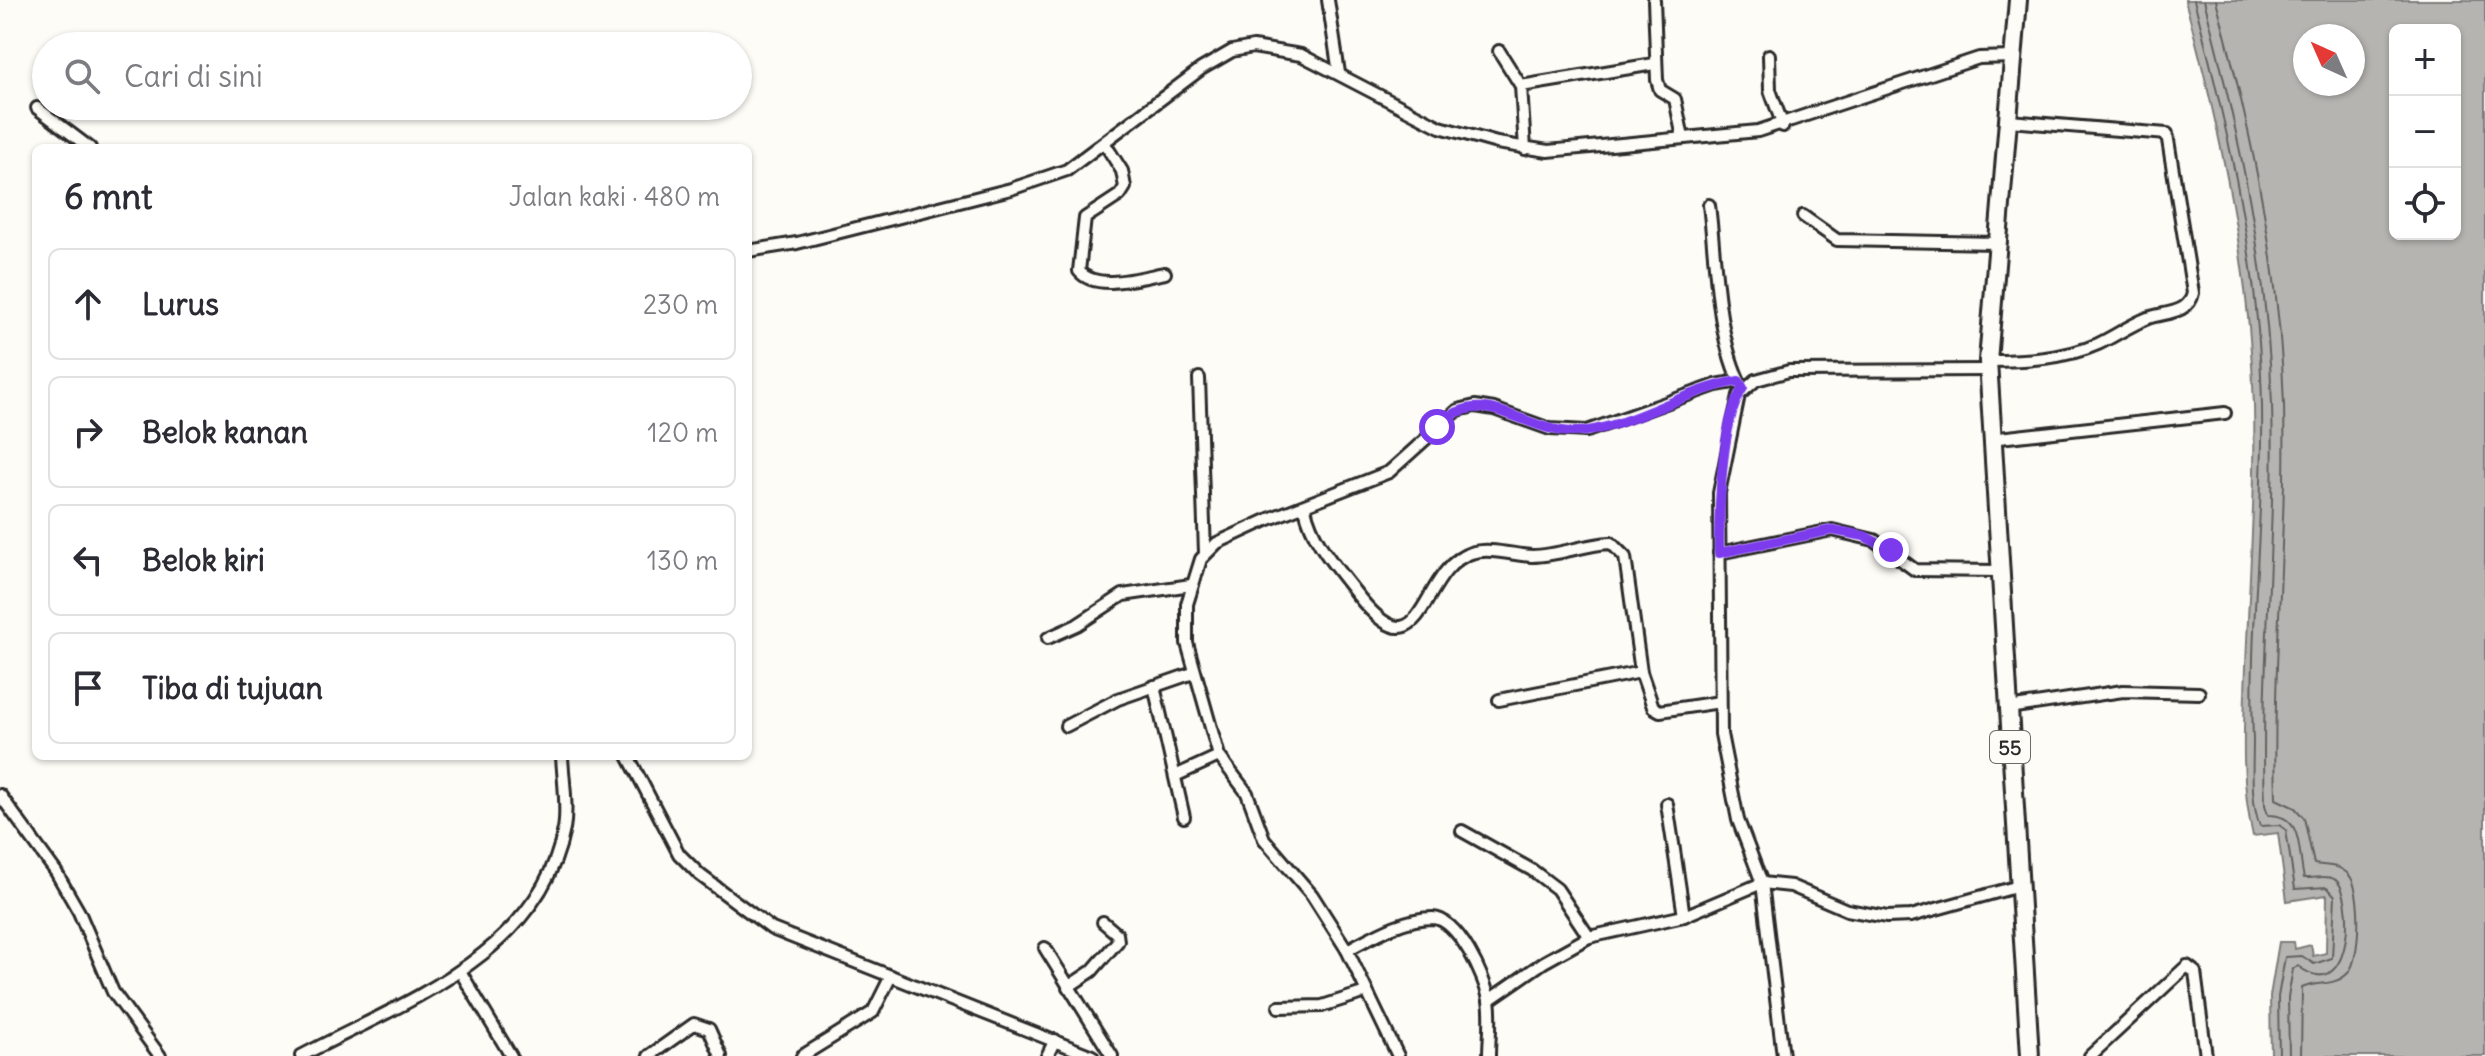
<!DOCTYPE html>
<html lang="id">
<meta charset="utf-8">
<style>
:root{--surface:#fff;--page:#f7f7f7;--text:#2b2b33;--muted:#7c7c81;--line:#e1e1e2}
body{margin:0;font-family:Delius,sans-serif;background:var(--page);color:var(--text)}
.controls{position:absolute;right:24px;top:24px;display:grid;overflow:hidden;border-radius:12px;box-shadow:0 2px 6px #0004}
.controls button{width:72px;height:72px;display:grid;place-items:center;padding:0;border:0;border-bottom:2px solid var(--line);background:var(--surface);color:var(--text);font:40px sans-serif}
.compass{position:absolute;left:2293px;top:24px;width:72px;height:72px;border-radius:50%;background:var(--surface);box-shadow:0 2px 6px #0004;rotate:315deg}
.stop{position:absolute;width:24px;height:24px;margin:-18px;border:6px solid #7c3aed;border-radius:50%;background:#fff}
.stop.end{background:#7c3aed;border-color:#fff;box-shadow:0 2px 8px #0008}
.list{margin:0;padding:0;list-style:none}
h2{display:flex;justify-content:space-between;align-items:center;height:104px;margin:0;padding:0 32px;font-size:34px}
h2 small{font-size:26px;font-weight:400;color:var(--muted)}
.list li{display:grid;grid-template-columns:52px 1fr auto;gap:24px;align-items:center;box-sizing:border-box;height:112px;margin:0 16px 16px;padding:0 16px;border:2px solid var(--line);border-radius:12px}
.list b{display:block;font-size:30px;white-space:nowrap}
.list em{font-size:26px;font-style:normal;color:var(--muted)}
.icon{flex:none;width:44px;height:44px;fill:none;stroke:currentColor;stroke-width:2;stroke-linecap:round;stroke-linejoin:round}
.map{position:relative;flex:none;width:2485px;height:1056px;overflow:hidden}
.search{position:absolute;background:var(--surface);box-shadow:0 2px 6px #0004;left:32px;top:32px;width:720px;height:88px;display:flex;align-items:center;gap:20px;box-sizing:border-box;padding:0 28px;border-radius:44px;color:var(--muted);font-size:30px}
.panel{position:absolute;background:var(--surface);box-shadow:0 2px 6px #0004;left:32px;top:144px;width:720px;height:616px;border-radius:12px}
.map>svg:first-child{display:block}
.water{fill:#b5b4b1;stroke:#7e7d7b;stroke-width:2;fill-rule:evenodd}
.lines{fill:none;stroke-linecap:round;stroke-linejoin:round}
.shore{stroke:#626261;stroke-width:2}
.minor-casing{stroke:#2b2b2b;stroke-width:16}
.trunk-casing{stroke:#2b2b2b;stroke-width:22}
.minor{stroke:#fdfcf7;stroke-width:10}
.trunk{stroke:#fdfcf7;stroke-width:16}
.route{stroke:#7c3aed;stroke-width:10}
.labels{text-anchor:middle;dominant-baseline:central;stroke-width:6;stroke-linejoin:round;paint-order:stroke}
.shield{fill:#fdfcf7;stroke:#6a6a68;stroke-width:2}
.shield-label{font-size:20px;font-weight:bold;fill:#2b2b2b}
</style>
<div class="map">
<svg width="2485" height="1056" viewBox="0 0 2485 1056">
<rect width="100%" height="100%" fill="#fdfcf7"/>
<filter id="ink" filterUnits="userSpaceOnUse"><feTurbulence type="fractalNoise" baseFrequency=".0125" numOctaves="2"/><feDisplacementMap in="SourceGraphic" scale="16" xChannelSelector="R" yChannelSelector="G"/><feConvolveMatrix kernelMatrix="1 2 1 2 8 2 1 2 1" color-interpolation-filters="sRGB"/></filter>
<g filter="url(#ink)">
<path class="water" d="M2185 0H2485V1056H2271L2270 996 2279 942H2294L2295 949 2311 945 2313 956 2326 953 2327 895 2287 901 2278 833 2253 836C2240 781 2244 723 2246 667 2249 580 2256 493 2254 406 2250 267 2221 134 2185 0ZM2395 30H2455V234H2395ZM2305 36H2353V84H2305Z"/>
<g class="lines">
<g class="shore">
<path d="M2194 0C2229 134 2260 268 2262 407 2264 518 2249 630 2253 741 2253 768 2250 801 2260 826L2279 825 2286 830 2295 889 2327 887 2335 896 2332 958 2314 964 2302 956 2285 957 2278 997 2279 1056"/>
<path d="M2204 0C2239 134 2268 267 2272 405 2276 539 2260 672 2265 805L2268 815C2305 815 2297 851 2304 878 2313 879 2325 874 2334 879 2356 890 2354 1009 2298 966L2293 969 2288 997 2289 1056"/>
<path d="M2216 0C2252 134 2280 267 2284 405 2287 537 2272 668 2276 799L2295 808 2304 818 2314 864C2327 866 2339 864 2349 875 2362 889 2361 959 2348 973 2335 987 2316 981 2302 988L2301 1056"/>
</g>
<defs>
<g id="minor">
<path d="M1328 0 1339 73"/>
<path d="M1654 0 1657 80 1660 90 1675 99 1683 138"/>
<path d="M1499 51 1521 86 1525 149"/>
<path d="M1769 55 1770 90 1783 126"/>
<path d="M1521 86 1654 64"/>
<path d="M37 108 90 148"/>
<path d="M1105 144 1122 171 1125 187 1120 195 1085 218 1079 271C1096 292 1142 277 1165 273"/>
<path d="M1709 205C1716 260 1716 338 1742 387"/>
<path d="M1803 216 1837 240 1997 243"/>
<path d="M748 251 797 243 1011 189 1067 170 1201 69 1232 51 1253 47 1301 55 1440 127 1497 143 1548 151 1758 131 1979 58 2013 57"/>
<path d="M1988 361C2023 361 2065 359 2098 344 2115 336 2130 325 2148 318 2165 312 2189 314 2193 293L2167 134 2009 121"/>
<path d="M1199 378 1205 553"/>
<path d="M1990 439 2225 413"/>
<path d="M1305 508C1312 541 1335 566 1355 592 1426 683 1417 570 1471 553 1489 547 1513 555 1532 556 1559 556 1584 544 1611 543L1625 557 1641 672 1653 707 1660 711 1720 702"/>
<path d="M1719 553 1832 530 1874 540 1915 570 1999 571"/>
<path d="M1048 638 1077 625 1123 595 1191 585"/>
<path d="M1154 686 1184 817"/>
<path d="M1499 700 1641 672"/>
<path d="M2008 708 2123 691 2199 693"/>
<path d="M1066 726 1118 699 1193 673"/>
<path d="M628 756 679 854 700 875 772 929 1092 1056"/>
<path d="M1175 776 1219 756"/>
<path d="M0 795 56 872 79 912 113 992 160 1056"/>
<path d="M1667 804 1684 916"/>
<path d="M1462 831 1532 870 1557 889 1589 937"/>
<path d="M1045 948 1112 1056"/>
<path d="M1347 950 1312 895 1264 839 1247 793 1219 756 1187 643V604L1201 559 1217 543 1269 519 1389 472 1458 410 1475 406 1494 409 1550 429 1587 431 1716 385 1739 381"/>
<path d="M460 971 511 1056"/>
<path d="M1068 987 1092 971 1118 941 1117 934 1103 922"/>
<path d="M1489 1000 1544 962 1589 937 1684 916 1762 883 1791 886 1847 910 1887 917 1911 916 2019 886"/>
<path d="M1279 1007 1322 1006 1366 992"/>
<path d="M301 1056C401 1003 540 955 564 829 568 807 563 779 562 756"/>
<path d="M649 1056 694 1024 709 1029 721 1056"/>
<path d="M802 1056 873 1012 891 976"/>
<path d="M1047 1056 1055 1040"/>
<path d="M1398 1056 1347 950C1372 937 1403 918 1433 918 1458 919 1485 977 1489 1000 1492 1018 1489 1038 1489 1056"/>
<path d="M1783 1056 1762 883 1738 820 1721 734 1719 493 1739 395 1756 380 1789 371 1988 370"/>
<path d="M2090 1056 2187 966 2195 972 2206 1056"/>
</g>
<path id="trunk" d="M2018 0 1988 361 2030 1056"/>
</defs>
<use href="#minor" class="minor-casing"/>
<use href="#trunk" class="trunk-casing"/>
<use href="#minor" class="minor"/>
<use href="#trunk" class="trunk"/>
</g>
</g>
<g class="lines" filter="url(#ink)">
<path class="route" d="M1437 427C1482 381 1523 432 1575 432 1625 431 1685 389 1739 381L1743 388C1720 422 1719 512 1719 553L1832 530 1864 536 1891 550"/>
</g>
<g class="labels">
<rect class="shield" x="1990" y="731" width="40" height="32" rx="6"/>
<g class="shield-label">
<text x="2010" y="747">55</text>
</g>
</g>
</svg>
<div class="controls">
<button>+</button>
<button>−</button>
<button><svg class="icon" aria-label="locate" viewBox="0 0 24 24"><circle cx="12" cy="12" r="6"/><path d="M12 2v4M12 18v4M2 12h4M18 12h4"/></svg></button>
</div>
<svg class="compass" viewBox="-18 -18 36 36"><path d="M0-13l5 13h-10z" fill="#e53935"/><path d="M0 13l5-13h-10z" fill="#7c7c81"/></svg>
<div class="stop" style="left:1437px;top:427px"></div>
<div class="stop end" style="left:1891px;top:550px"></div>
<div class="search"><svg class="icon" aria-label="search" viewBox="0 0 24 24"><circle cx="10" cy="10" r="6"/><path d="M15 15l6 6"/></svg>Cari di sini</div>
<section class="panel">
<h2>6 mnt<small>Jalan kaki · 480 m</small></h2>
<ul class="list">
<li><svg class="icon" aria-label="ahead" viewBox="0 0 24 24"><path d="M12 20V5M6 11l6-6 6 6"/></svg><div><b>Lurus</b></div><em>230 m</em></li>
<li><svg class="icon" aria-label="right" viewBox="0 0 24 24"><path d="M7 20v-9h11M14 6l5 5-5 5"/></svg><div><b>Belok kanan</b></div><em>120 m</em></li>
<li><svg class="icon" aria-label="left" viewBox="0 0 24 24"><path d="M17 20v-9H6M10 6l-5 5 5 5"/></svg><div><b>Belok kiri</b></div><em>130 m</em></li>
<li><svg class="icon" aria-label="arrive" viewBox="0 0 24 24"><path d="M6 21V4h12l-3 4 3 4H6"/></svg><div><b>Tiba di tujuan</b></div></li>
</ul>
</section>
</div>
